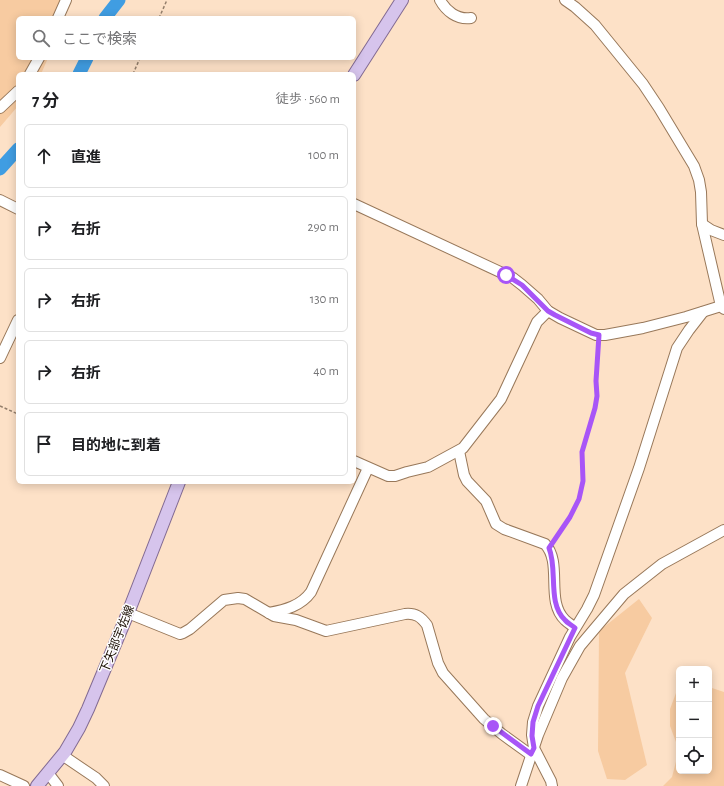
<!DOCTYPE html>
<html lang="ja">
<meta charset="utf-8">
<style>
:root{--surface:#fff;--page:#f2f2f2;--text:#202124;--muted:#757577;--line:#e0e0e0}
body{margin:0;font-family:"Alegreya Sans","Noto Sans JP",sans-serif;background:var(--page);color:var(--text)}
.controls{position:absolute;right:12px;bottom:12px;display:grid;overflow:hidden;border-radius:6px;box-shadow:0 2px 10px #0003}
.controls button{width:36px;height:36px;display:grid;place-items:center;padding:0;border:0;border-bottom:1px solid var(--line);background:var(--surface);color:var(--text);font:20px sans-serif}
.stop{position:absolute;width:12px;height:12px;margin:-9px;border:3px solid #a855f7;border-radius:50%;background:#fff}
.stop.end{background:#a855f7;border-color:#fff;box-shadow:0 1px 4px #0008}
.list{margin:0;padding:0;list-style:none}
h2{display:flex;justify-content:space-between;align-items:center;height:52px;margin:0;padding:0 16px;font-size:17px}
h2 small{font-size:13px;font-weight:400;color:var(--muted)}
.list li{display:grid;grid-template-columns:26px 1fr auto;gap:12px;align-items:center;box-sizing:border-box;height:64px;margin:0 8px 8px;padding:0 8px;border:1px solid var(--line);border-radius:6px}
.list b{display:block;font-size:15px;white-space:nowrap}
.list em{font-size:13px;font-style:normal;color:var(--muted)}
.icon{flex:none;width:22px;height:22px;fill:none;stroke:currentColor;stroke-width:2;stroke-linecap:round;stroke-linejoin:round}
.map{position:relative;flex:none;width:724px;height:786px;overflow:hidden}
.search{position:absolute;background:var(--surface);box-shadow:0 2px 10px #0003;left:16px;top:16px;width:340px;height:44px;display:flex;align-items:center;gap:10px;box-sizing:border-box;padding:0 14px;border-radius:6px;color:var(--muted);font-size:15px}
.panel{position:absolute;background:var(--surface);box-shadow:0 2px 10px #0003;left:16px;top:72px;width:340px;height:412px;border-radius:6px}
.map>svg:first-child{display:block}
.green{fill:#f7cba1}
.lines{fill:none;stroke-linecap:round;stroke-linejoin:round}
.river{stroke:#409de2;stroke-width:13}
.minor-casing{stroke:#98785a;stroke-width:12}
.major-casing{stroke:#836b93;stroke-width:14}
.path{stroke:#937e6b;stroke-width:1.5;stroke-dasharray:3 2;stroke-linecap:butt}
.minor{stroke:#fff;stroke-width:10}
.major{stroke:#d6c4ec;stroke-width:12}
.route{stroke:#a855f7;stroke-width:5}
.labels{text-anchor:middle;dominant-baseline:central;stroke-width:3;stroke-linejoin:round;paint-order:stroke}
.street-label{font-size:12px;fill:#1c1005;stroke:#fff}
</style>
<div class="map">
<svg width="724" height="786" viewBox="0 0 724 786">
<rect width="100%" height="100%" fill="#fde1c7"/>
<g class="green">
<path d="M0 0H65L62 18H18V58H48L41 74H18V106L0 127Z"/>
<path d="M639 599 652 618 625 673 647 765 625 780 607 779 598 751 599 631Z"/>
<path d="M709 687 724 692V786H663L672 777 679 750 670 726V709L676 693 679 689V771H709Z"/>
</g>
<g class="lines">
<g class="river">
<path d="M105 18 119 0"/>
<path d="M79 74 87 58"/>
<path d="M0 169 18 149"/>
</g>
<defs>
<g id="minor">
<path d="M440 0C446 11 457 20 471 18"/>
<path d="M565 0 575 7 595 25 643 84 659 108 694 166 699 180 701 192 702 224 721 306 724 309"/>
<path d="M58 18 66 0"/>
<path d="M30 74 39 58"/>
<path d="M0 108 18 91"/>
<path d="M0 200 18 209"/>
<path d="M354 204 513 278 522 285 538 299 548 311 560 318 596 335H605L643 328 686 317 721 306"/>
<path d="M702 224 711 230 724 235"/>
<path d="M0 358 18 320"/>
<path d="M459 451 464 475 467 481 486 501 496 524 504 529 545 544C563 563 545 601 565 620 568 623 572 625 575 628"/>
<path d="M354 461 388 476H395L407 472 428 467 463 448 501 399 537 322 548 311"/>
<path d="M128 613 180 634 183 633 190 629 224 600 238 598 245 599 274 616 296 620 326 631 405 614C416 613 421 617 427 625L438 663 443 673 484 719 502 734 531 755"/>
<path d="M269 613C285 610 301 606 311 592L368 468"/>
<path d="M62 755 96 778 104 786"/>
<path d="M48 773 58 786"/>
<path d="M0 775 24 786"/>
<path d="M521 786 538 735 562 678 580 646 624 594 662 564 724 530"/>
<path d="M552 786 551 781 534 748 532 735 533 722 538 706 570 637 587 609 594 595 639 468 677 348 689 330 703 312"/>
</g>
<g id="major">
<path d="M354 75 402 0"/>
<path d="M37 786 65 752 79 728 88 709 128 613 179 482"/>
</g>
</defs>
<use href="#minor" class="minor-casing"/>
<use href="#major" class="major-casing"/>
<g class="path">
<path d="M159 18 167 0"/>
<path d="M133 74 140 58"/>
<path d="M0 406 18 414"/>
<path d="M553 542 570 517 579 499 583 481 582 452 595 408 597 396 596 381 599 343"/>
</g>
<use href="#minor" class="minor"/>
<use href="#major" class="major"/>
</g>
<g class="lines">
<path class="route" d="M493 726 531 754 534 748 532 736 533 722 538 706 575 628C572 625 567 623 565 620 547 603 558 570 549 548L570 517 579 499 583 481 582 452 595 408 597 396 596 381 599 335 591 333 555 315 548 311 522 285 506 275"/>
</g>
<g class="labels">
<g class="street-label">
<text transform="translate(117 639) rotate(-68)">下矢部宇佐線</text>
</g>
</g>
</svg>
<div class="controls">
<button>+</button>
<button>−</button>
<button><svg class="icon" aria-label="locate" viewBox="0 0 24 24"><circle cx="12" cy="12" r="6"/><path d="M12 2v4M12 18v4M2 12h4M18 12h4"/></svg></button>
</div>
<div class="stop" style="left:506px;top:275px"></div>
<div class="stop end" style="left:493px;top:726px"></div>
<div class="search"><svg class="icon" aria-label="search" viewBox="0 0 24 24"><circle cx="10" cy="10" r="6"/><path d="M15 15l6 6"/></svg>ここで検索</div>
<section class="panel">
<h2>7 分<small>徒歩 · 560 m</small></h2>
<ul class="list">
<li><svg class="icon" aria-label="ahead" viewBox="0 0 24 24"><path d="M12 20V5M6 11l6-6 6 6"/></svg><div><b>直進</b></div><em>100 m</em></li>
<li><svg class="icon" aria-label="right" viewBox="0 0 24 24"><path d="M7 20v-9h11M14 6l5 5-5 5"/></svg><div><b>右折</b></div><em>290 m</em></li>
<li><svg class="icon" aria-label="right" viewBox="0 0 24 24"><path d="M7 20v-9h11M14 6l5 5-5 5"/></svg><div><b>右折</b></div><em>130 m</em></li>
<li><svg class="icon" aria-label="right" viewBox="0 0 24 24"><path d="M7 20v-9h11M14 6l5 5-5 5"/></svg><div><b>右折</b></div><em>40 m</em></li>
<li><svg class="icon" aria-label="arrive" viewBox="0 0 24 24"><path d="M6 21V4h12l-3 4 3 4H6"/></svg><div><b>目的地に到着</b></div></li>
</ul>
</section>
</div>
